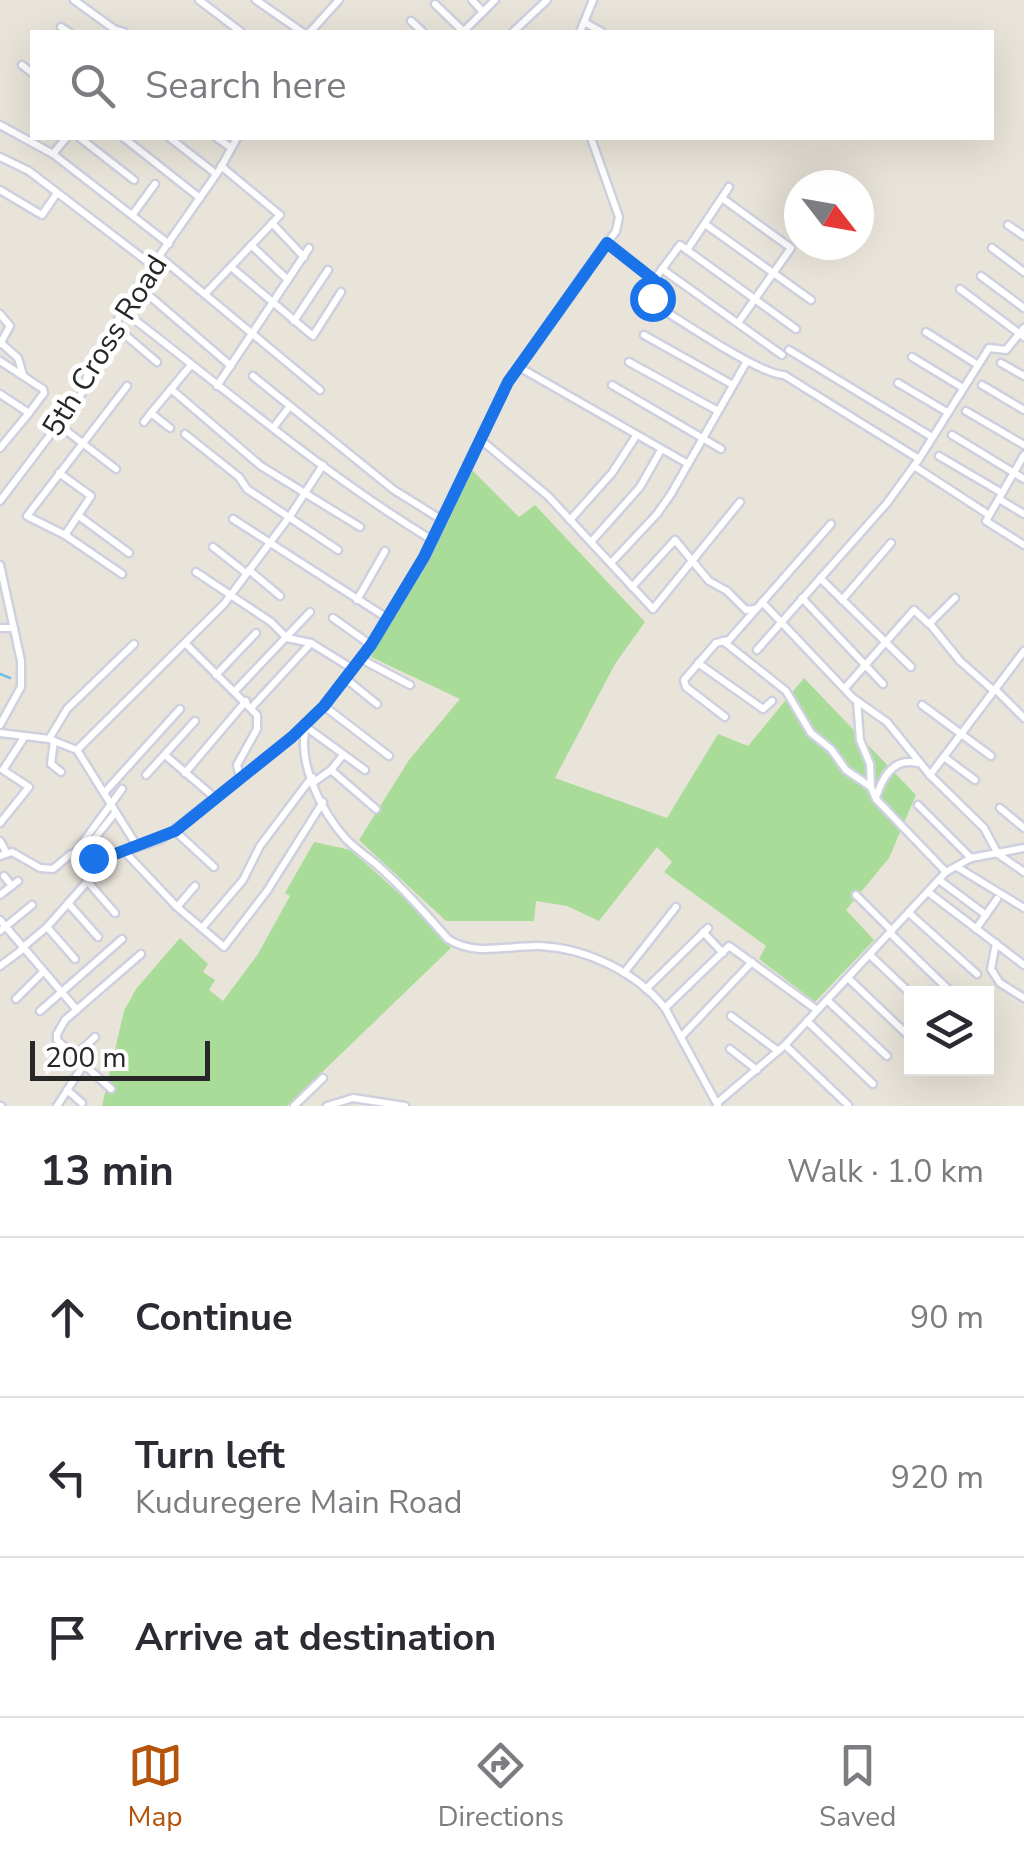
<!DOCTYPE html>
<meta charset="utf-8">
<style>
:root{--surface:#fff;--page:#f2f2f3;--text:#2b2b33;--muted:#7c7c81;--line:#e1e1e2;--accent:#b45309}
body{margin:0;font-family:"Nunito Sans",sans-serif;background:var(--page);color:var(--text)}
.controls{position:absolute;right:30px;bottom:30px;display:grid;overflow:hidden;border-radius:0px;box-shadow:0 10px 40px #0002}
.controls button{width:90px;height:90px;display:grid;place-items:center;padding:0;border:0;border-bottom:2px solid var(--line);background:var(--surface);color:var(--text);font:50px sans-serif}
.compass{position:absolute;left:784px;top:170px;width:90px;height:90px;border-radius:50%;background:var(--surface);box-shadow:0 10px 40px #0002;rotate:121deg}
.scale{position:absolute;left:30px;bottom:25px;width:180px;box-sizing:border-box;padding-left:10px;border:5px solid #272727;border-top:0;font-size:28px;line-height:35px;white-space:nowrap;color:#272727;-webkit-text-stroke:8px #fff;paint-order:stroke}
.stop{position:absolute;width:30px;height:30px;margin:-22px;border:8px solid #1a73e8;border-radius:50%;background:#fff}
.stop.end{background:#1a73e8;border-color:#fff;box-shadow:0 2px 10px #0008}
.list{margin:0;padding:0;list-style:none}
h2{display:flex;justify-content:space-between;align-items:center;height:130px;margin:0;padding:0 40px;font-size:42px}
h2 small{font-size:32px;font-weight:400;color:var(--muted)}
.list li{display:grid;grid-template-columns:65px 1fr auto;gap:30px;align-items:center;box-sizing:border-box;height:160px;padding:0 40px;border-top:2px solid var(--line)}
.list b{display:block;font-size:38px;white-space:nowrap}
.list p{margin:0;font-size:32px;white-space:nowrap;color:var(--muted)}
.list em{font-size:32px;font-style:normal;color:var(--muted)}
.icon{flex:none;width:55px;height:55px;fill:none;stroke:currentColor;stroke-width:2;stroke-linecap:round;stroke-linejoin:round}
.map{position:relative;flex:none;width:1024px;height:1106px;overflow:hidden}
.search{position:absolute;background:var(--surface);box-shadow:0 10px 40px #0002;left:30px;right:30px;top:30px;height:110px;display:flex;align-items:center;gap:25px;box-sizing:border-box;padding:0 35px;border-radius:0px;color:var(--muted);font-size:38px}
.sheet{height:610px;background:var(--surface)}
nav{display:flex;justify-content:space-around;align-items:center;box-sizing:border-box;height:140px;border-top:2px solid var(--line);background:var(--surface);font-size:28px;color:var(--muted)}
nav a{display:grid;justify-items:center;gap:5px}
nav .on{color:var(--accent)}
.map>svg:first-child{display:block}
.green{fill:#aadc99}
.lines{fill:none;stroke-linecap:round;stroke-linejoin:round}
.stream{stroke:#72bce5;stroke-width:2.5}
.minor-casing{stroke:#cfd0df;stroke-width:11}
.minor{stroke:#fff;stroke-width:6}
.route{stroke:#1a73e8;stroke-width:12}
.labels{text-anchor:middle;dominant-baseline:central;stroke-width:10;stroke-linejoin:round;paint-order:stroke}
.street-label{font-size:30px;fill:#272727;stroke:#fff}
</style>
<div class="map">
<svg width="1024" height="1106" viewBox="0 0 1024 1106">
<rect width="100%" height="100%" fill="#e9e4d9"/>
<g class="green">
<path d="M472 470 519 517 535 505 645 622 615 664 555 778 667 818 718 734 748 746 804 678 916 795 889 858 846 910 874 940 815 1002 759 959 766 946 664 872 672 862 657 847 599 921 567 906 536 901 534 921H446L359 840 409 760 460 699 371 657Z"/>
<path d="M314 842 351 850 405 899 451 948 287 1106H102L124 1011 136 989 180 938 208 964 203 972 215 980 209 990 223 1001 258 954 290 896 285 893Z"/>
</g>
<g class="lines">
<path class="stream" d="M0 674 10 678"/>
<defs>
<g id="minor">
<path d="M74 0 114 29 124 32"/>
<path d="M199 0 241 32"/>
<path d="M256 0 302 32"/>
<path d="M472 0 483 12"/>
<path d="M435 4 464 32"/>
<path d="M411 21 423 32"/>
<path d="M584 22 602 32"/>
<path d="M61 27 69 32"/>
<path d="M310 32 339 0"/>
<path d="M463 32 495 0"/>
<path d="M513 32 547 0"/>
<path d="M580 32 593 0"/>
<path d="M22 65 32 73"/>
<path d="M0 125 53 154 66 138"/>
<path d="M80 138 134 180"/>
<path d="M124 138 200 198"/>
<path d="M170 138 216 174"/>
<path d="M217 138 230 147"/>
<path d="M53 154 169 244"/>
<path d="M0 157 29 171 153 266"/>
<path d="M0 190 42 215 57 193"/>
<path d="M722 198 791 248 738 323"/>
<path d="M133 214 155 184"/>
<path d="M272 223 304 257"/>
<path d="M705 224 811 300"/>
<path d="M1008 225 1024 236"/>
<path d="M607 243 654 280 656 286 651 302C677 318 760 375 784 375L919 459"/>
<path d="M251 245 288 280"/>
<path d="M992 248 1024 272"/>
<path d="M687 250 729 187"/>
<path d="M160 257 320 390"/>
<path d="M231 267 313 336 341 292"/>
<path d="M662 269 782 355"/>
<path d="M981 276 1024 308"/>
<path d="M654 280 680 245 796 329"/>
<path d="M138 286 231 366"/>
<path d="M960 289 1024 337"/>
<path d="M205 294 280 215 221 166"/>
<path d="M122 310C224 388 322 473 432 540"/>
<path d="M0 314 10 326 0 344"/>
<path d="M294 321 328 270"/>
<path d="M116 327 157 362"/>
<path d="M926 332 978 365"/>
<path d="M644 335 733 385"/>
<path d="M0 342 18 358 23 375"/>
<path d="M789 350 932 437"/>
<path d="M912 357 963 388"/>
<path d="M0 361 43 389 44 393 29 413"/>
<path d="M629 362 718 411"/>
<path d="M1001 363 1024 376"/>
<path d="M519 367 688 464"/>
<path d="M253 376 394 490 442 520"/>
<path d="M898 383 947 412"/>
<path d="M612 385 721 449"/>
<path d="M982 385 1024 410"/>
<path d="M217 386 309 248"/>
<path d="M171 389 261 466 360 527"/>
<path d="M0 394 29 413 0 448"/>
<path d="M966 411 1024 445"/>
<path d="M144 422 151 413"/>
<path d="M59 425 116 469"/>
<path d="M170 428 151 413 191 365"/>
<path d="M273 428 290 406"/>
<path d="M185 434 239 477 247 489 338 550"/>
<path d="M952 435 1024 479"/>
<path d="M481 440 548 496 653 609 740 502"/>
<path d="M1024 455 986 521 1024 545"/>
<path d="M939 456 1002 493"/>
<path d="M914 466 989 515"/>
<path d="M59 473 91 496 65 535"/>
<path d="M999 499 1024 514"/>
<path d="M0 501 82 393 90 367 115 333 120 312 220 169 237 138"/>
<path d="M79 516 129 553"/>
<path d="M233 519 387 618"/>
<path d="M570 520 612 473 636 436"/>
<path d="M591 542 640 487 661 450"/>
<path d="M213 547 246 573"/>
<path d="M611 563 657 514 671 494 747 361"/>
<path d="M0 565 21 661V687L0 725"/>
<path d="M249 570 280 596"/>
<path d="M196 572 271 622 287 638 311 643 353 669"/>
<path d="M122 574 65 535 27 516 127 386"/>
<path d="M820 578 911 667"/>
<path d="M632 587 675 540 709 581 727 591 746 610 754 609"/>
<path d="M802 598 883 684"/>
<path d="M357 600 385 551"/>
<path d="M842 600 891 543"/>
<path d="M762 602 853 698 887 722 930 775 984 828 998 854 1024 872"/>
<path d="M333 618 371 645"/>
<path d="M930 624 960 661 994 691"/>
<path d="M0 628H14"/>
<path d="M723 641 786 691 811 733 831 749 846 770 871 787 876 799 946 872"/>
<path d="M185 643 257 715V729L237 765 240 778"/>
<path d="M757 650 887 503 919 459 989 348 1006 350 1024 328"/>
<path d="M361 659 410 685"/>
<path d="M698 663 763 709 772 701"/>
<path d="M216 675 256 633"/>
<path d="M346 679 377 704"/>
<path d="M845 688 914 610 929 624 955 598"/>
<path d="M995 689 1024 718"/>
<path d="M235 691 310 612"/>
<path d="M857 701 860 740 870 764 871 787"/>
<path d="M922 705 991 756"/>
<path d="M324 706 389 756"/>
<path d="M252 707 311 643"/>
<path d="M725 717 686 687 684 680 716 643 729 640 831 524"/>
<path d="M307 723C295 760 321 811 346 839 355 848 366 856 376 864 402 887 425 913 448 939 475 957 509 945 540 946 586 948 636 972 665 1008L718 1106"/>
<path d="M306 727 365 770"/>
<path d="M0 733 49 739 77 750 137 846"/>
<path d="M49 739 67 709 134 644"/>
<path d="M54 741 51 764 61 772"/>
<path d="M77 750 224 604 290 516 323 465"/>
<path d="M165 755 214 797"/>
<path d="M944 757 975 780"/>
<path d="M331 770 376 809"/>
<path d="M185 773 246 701"/>
<path d="M146 775 195 721"/>
<path d="M930 775 1024 651"/>
<path d="M314 782 331 770 343 755"/>
<path d="M104 793 180 709"/>
<path d="M876 798C882 778 893 757 917 763"/>
<path d="M918 805 971 858"/>
<path d="M1000 808 1024 828"/>
<path d="M0 823 29 787 3 770 25 736"/>
<path d="M175 831 214 867"/>
<path d="M0 841 6 852"/>
<path d="M91 843 115 813"/>
<path d="M124 851 177 907 224 947 267 891 323 802"/>
<path d="M75 853 122 789"/>
<path d="M0 856 12 852 40 868 53 869 71 854 80 852 93 858 110 856 162 839 292 737 324 706 371 645 425 557 508 383 616 231 619 217 591 138"/>
<path d="M957 867 1024 908"/>
<path d="M4 876 12 886"/>
<path d="M939 880 986 915"/>
<path d="M88 882 115 913"/>
<path d="M928 892 1024 965"/>
<path d="M0 895 18 881"/>
<path d="M856 895 892 931"/>
<path d="M68 903 98 937"/>
<path d="M177 907 195 886"/>
<path d="M909 913 977 974"/>
<path d="M0 920 77 1010"/>
<path d="M47 927 75 959"/>
<path d="M202 928 243 880 260 846 312 777"/>
<path d="M976 929 997 899"/>
<path d="M0 931 32 905"/>
<path d="M703 932 723 953"/>
<path d="M890 933 953 994"/>
<path d="M996 943 991 969 1000 983 1024 998"/>
<path d="M22 948 47 927 109 857"/>
<path d="M870 955 912 995"/>
<path d="M0 966 23 949"/>
<path d="M624 973 676 907"/>
<path d="M849 979 912 1039"/>
<path d="M646 989 708 928"/>
<path d="M16 999 43 972"/>
<path d="M827 1000 887 1056"/>
<path d="M665 1008 729 946 817 1010"/>
<path d="M40 1011 122 939"/>
<path d="M731 1016 778 1051"/>
<path d="M807 1021 873 1084"/>
<path d="M681 1037 752 962"/>
<path d="M785 1045 848 1105"/>
<path d="M730 1049 757 1070"/>
<path d="M73 1053 79 1052 95 1037"/>
<path d="M111 1089 57 1040V1034L65 1020 141 954"/>
<path d="M67 1090 82 1103"/>
<path d="M717 1103 785 1045 946 872 971 858 1024 848"/>
<path d="M0 1106H1"/>
<path d="M57 1106 84 1064"/>
<path d="M294 1106 323 1078"/>
<path d="M327 1106 353 1098 405 1106"/>
</g>
</defs>
<use href="#minor" class="minor-casing"/>
<use href="#minor" class="minor"/>
</g>
<g class="lines">
<path class="route" d="M93 858 110 856 175 831 292 737 324 706 371 645 424 557 508 382 607 243 654 280 656 286 652 298"/>
</g>
<g class="labels">
<g class="street-label">
<text transform="translate(105 346) rotate(-58)">5th Cross Road</text>
</g>
</g>
</svg>
<div class="controls">
<button><svg class="icon" aria-label="layers" viewBox="0 0 24 24"><path d="M12 4l9 5-9 5-9-5zM3 14l9 5 9-5"/></svg></button>
</div>
<svg class="compass" viewBox="-18 -18 36 36"><path d="M0-13l5 13h-10z" fill="#e53935"/><path d="M0 13l5-13h-10z" fill="#7c7c81"/></svg>
<div class="scale">200 m</div>
<div class="stop" style="left:652px;top:298px"></div>
<div class="stop end" style="left:93px;top:858px"></div>
<div class="search"><svg class="icon" aria-label="search" viewBox="0 0 24 24"><circle cx="10" cy="10" r="6"/><path d="M15 15l6 6"/></svg>Search here</div>
</div>
<section class="sheet">
<h2>13 min<small>Walk · 1.0 km</small></h2>
<ul class="list">
<li><svg class="icon" aria-label="ahead" viewBox="0 0 24 24"><path d="M12 20V5M6 11l6-6 6 6"/></svg><div><b>Continue</b></div><em>90 m</em></li>
<li><svg class="icon" aria-label="left" viewBox="0 0 24 24"><path d="M17 20v-9H6M10 6l-5 5 5 5"/></svg><div><b>Turn left</b><p>Kuduregere Main Road</p></div><em>920 m</em></li>
<li><svg class="icon" aria-label="arrive" viewBox="0 0 24 24"><path d="M6 21V4h12l-3 4 3 4H6"/></svg><div><b>Arrive at destination</b></div></li>
</ul>
</section>
<nav>
<a class="on"><svg class="icon" aria-label="map" viewBox="0 0 24 24"><path d="M3 6l6-2 6 2 6-2v14l-6 2-6-2-6 2zM9 4v14M15 6v14"/></svg>Map</a>
<a><svg class="icon" aria-label="directions" viewBox="0 0 24 24"><path d="M12 3l9 9-9 9-9-9zM9 14v-3h6M13 9l2 2-2 2"/></svg>Directions</a>
<a><svg class="icon" aria-label="saved" viewBox="0 0 24 24"><path d="M7 4h10v16l-5-4-5 4z"/></svg>Saved</a>
</nav>
